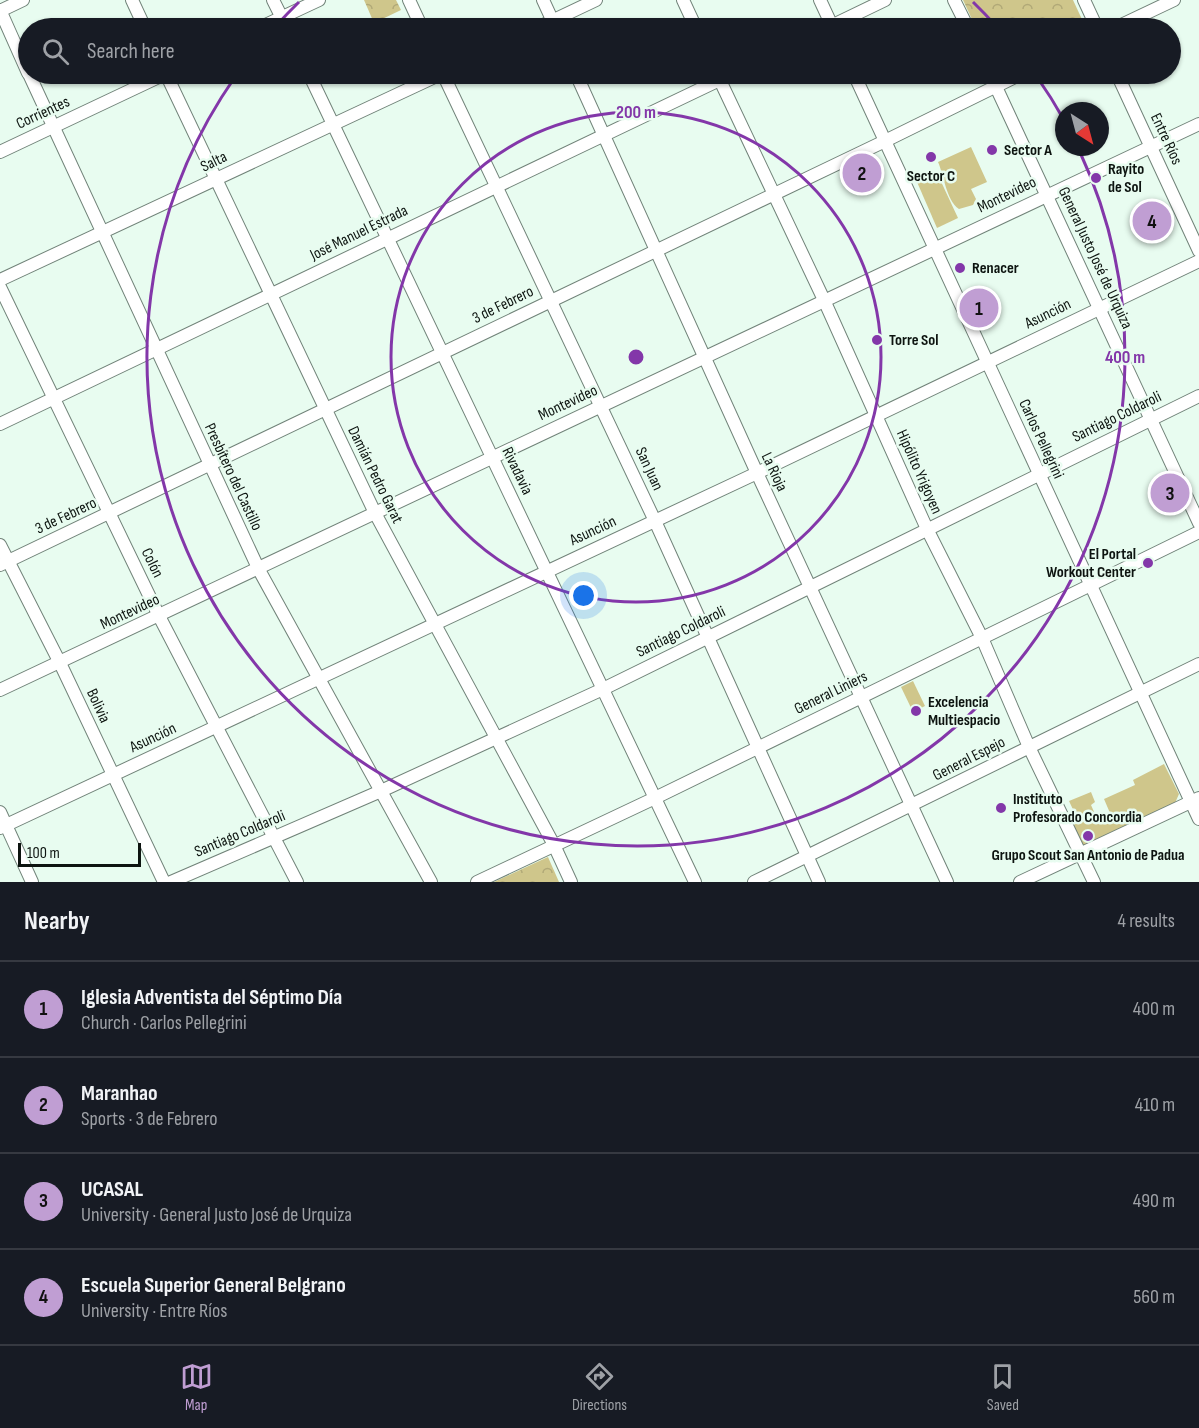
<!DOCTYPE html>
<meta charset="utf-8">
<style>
:root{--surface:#171b24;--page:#242831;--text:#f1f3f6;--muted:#9ea1a6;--line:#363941;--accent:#c09ed3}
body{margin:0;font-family:"Sofia Sans Condensed",sans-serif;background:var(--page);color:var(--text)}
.compass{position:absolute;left:1055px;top:102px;width:54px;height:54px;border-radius:50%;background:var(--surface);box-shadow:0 2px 4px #0004;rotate:144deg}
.scale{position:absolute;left:18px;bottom:15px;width:123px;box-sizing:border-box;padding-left:6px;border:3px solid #0d1410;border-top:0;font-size:16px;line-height:21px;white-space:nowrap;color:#0d1410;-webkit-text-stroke:4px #e8fcf0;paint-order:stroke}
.you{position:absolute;left:584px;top:596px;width:21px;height:21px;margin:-15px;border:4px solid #fff;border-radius:50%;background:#1a73e8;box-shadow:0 0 0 9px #1a73e833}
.badge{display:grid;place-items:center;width:39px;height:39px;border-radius:50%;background:var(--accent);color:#111;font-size:20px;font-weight:700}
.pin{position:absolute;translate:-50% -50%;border:3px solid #fff;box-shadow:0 2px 6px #0006}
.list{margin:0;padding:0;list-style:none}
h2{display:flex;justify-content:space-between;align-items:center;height:78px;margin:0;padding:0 24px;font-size:26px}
h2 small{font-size:20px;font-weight:400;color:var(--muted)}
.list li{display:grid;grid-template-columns:39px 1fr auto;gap:18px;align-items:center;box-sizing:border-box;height:96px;padding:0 24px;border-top:2px solid var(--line)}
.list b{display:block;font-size:22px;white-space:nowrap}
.list p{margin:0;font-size:20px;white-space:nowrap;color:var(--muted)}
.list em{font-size:20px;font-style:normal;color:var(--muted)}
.icon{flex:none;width:33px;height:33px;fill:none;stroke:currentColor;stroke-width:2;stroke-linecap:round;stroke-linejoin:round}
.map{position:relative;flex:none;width:1199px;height:882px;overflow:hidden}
.search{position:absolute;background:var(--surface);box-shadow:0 2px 4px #0004;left:18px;right:18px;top:18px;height:66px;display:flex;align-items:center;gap:15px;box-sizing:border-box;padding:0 21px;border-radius:33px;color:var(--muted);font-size:22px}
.sheet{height:462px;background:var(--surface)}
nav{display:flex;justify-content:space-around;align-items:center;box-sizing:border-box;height:84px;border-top:2px solid var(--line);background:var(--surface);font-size:16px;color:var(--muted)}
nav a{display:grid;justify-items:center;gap:3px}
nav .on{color:var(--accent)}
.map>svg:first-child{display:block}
.green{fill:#cfc68b}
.park{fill:url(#park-crowns)}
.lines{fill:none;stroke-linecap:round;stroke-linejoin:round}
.minor-casing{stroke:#718379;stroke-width:14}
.minor{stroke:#fff;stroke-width:12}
.ring{fill:none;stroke:#8337a9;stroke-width:3}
.poi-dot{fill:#8337a9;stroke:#e8fcf0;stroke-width:2}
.labels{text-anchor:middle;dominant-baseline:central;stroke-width:5;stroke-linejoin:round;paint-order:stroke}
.street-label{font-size:16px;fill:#0d1410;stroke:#e8fcf0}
.poi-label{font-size:16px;font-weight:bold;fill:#0d1410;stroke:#e8fcf0;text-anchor:start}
.centre{fill:#8337a9;stroke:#e8fcf0;stroke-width:3}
.ring-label{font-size:18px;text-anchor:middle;font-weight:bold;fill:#8337a9;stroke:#e8fcf0;stroke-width:5;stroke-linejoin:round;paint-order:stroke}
</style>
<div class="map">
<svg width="1199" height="882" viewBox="0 0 1199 882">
<defs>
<pattern id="park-crowns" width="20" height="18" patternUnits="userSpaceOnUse" patternTransform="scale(1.5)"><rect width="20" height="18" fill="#cfc68b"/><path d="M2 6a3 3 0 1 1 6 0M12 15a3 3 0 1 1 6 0" fill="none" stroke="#b1a977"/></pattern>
</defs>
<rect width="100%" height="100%" fill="#e8fcf0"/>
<g class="green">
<path d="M971 147 987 182 971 189 976 199 973 205 959 209C946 200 944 175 938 162Z"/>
<path d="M937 173 958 218 937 228 917 182Z"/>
<path d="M913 681 925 706 913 712 901 687Z"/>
<path d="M1164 764 1179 794 1175 803 1082 848 1069 822 1077 818 1069 801 1091 792 1095 802 1091 805 1098 821 1104 823 1113 820 1104 799 1135 785 1133 780Z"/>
</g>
<g class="park">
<path d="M364 0H396L401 10 374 23Z"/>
<path d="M963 0H1073L1086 28H976Z"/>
<path d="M548 857 559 882H494Z"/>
</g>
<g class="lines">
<defs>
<g id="minor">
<path d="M132 0 145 28"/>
<path d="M273 0 287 28"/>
<path d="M409 0 422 28"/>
<path d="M543 0 555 26"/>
<path d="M683 0 696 28"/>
<path d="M820 0 833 28"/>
<path d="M954 0 968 28"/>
<path d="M1084 0 1097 28"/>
<path d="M0 10 28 73"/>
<path d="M0 11 23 0"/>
<path d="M259 28 319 0"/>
<path d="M537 28 596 0"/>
<path d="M827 28 885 0"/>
<path d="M1115 28 1174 0"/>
<path d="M29 74 259 570 431 882"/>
<path d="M166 74 375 513 554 845 571 882"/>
<path d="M309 74 695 882"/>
<path d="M443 74 655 521 819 882"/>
<path d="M576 74 757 473 947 882"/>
<path d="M717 74 824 300 927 529 982 638 1029 747 1094 882"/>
<path d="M854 74 1199 819"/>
<path d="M990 74 1199 523"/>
<path d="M1117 74 1199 251"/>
<path d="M0 152 165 74"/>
<path d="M0 280 441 74"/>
<path d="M0 287 159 616 297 882"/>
<path d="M0 424 732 74"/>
<path d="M0 545 60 663 164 882"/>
<path d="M0 565 885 141 1021 74"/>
<path d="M0 690 1199 124"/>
<path d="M0 812 32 882"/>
<path d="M0 828 757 473 1199 261"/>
<path d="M171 882 381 791 603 689 1199 396"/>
<path d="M477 882 655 798 1199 532"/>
<path d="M754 882 1199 664"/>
<path d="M1020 882 1199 798"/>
</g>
</defs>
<use href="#minor" class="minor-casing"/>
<use href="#minor" class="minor"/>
</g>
<g class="ring">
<circle cx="636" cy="357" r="245"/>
<path d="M275 27A489 489 0 0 1 299 2M973 2A489 489 0 0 1 997 27M1037 77A489 489 0 0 1 1064 120M1079 150A489 489 0 1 1 235 77"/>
</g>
<g class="poi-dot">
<circle cx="992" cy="150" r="6"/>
<circle cx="931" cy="157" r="6"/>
<circle cx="1096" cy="178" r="6"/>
<circle cx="960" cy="268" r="6"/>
<circle cx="877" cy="340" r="6"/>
<circle cx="1148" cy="563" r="6"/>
<circle cx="916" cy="711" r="6"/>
<circle cx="1001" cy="808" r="6"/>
<circle cx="1088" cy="836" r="6"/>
</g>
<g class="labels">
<g class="street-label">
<text transform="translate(43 113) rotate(-25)">Corrientes</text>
<text transform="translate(1166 139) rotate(65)">Entre Ríos</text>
<text transform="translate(214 162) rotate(-26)">Salta</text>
<text transform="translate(1007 195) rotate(-26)">Montevideo</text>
<text transform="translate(359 233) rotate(-26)">José Manuel Estrada</text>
<text transform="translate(1095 258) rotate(65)">General Justo José de Urquiza</text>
<text transform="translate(503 305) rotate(-26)">3 de Febrero</text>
<text transform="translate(1048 314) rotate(-26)">Asunción</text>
<text transform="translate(568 403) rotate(-25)">Montevideo</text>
<text transform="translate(1117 417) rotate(-26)">Santiago Coldaroli</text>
<text transform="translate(1041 439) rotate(65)">Carlos Pellegrini</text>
<text transform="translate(649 469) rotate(65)">San Juan</text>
<text transform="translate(517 471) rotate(64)">Rivadavia</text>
<text transform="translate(774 472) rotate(65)">La Rioja</text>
<text transform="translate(919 472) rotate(66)">Hipólito Yrigoyen</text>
<text transform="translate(375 475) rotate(64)">Damián Pedro Garat</text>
<text transform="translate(233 477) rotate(65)">Presbítero del Castillo</text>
<text transform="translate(66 516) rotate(-25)">3 de Febrero</text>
<text transform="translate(593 531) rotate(-25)">Asunción</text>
<text transform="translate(152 563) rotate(64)">Colón</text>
<text transform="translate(130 612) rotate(-25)">Montevideo</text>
<text transform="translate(681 632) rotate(-26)">Santiago Coldaroli</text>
<text transform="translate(831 693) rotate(-26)">General Liniers</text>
<text transform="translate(98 706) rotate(65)">Bolivia</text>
<text transform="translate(153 738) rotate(-25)">Asunción</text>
<text transform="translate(969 759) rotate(-27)">General Espejo</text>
<text transform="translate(240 834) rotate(-23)">Santiago Coldaroli</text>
</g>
<g class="poi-label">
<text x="1004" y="150">Sector A</text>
<text x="1108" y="169">Rayito<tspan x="1108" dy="18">de Sol</tspan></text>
<text x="931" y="176" text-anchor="middle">Sector C</text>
<text x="972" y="268">Renacer</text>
<text x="889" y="340">Torre Sol</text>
<text x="1136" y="554" text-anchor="end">El Portal<tspan x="1136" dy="18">Workout Center</tspan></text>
<text x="928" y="702">Excelencia<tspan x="928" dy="18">Multiespacio</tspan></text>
<text x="1013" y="799">Instituto<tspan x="1013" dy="18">Profesorado Concordia</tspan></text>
<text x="1088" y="855" text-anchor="middle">Grupo Scout San Antonio de Padua</text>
</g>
</g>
<circle cx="636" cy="357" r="9" class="centre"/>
<g class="ring-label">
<text x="636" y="118">200 m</text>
<text x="1125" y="363">400 m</text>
</g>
</svg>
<svg class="compass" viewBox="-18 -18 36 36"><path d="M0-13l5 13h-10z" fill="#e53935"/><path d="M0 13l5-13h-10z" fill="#9ea1a6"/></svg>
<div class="scale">100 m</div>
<div class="you"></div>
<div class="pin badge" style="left:979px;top:308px">1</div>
<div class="pin badge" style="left:862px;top:173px">2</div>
<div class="pin badge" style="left:1170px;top:493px">3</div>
<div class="pin badge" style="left:1152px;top:221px">4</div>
<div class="search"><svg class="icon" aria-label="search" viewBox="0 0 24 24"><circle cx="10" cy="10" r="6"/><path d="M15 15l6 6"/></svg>Search here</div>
</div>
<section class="sheet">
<h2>Nearby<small>4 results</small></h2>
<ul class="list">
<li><span class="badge">1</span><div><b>Iglesia Adventista del Séptimo Día</b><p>Church · Carlos Pellegrini</p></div><em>400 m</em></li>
<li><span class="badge">2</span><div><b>Maranhao</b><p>Sports · 3 de Febrero</p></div><em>410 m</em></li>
<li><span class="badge">3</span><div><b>UCASAL</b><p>University · General Justo José de Urquiza</p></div><em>490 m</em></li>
<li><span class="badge">4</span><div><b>Escuela Superior General Belgrano</b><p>University · Entre Ríos</p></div><em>560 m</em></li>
</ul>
</section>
<nav>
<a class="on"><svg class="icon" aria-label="map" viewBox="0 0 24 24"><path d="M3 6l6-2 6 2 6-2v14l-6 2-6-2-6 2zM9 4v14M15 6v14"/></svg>Map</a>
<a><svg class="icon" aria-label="directions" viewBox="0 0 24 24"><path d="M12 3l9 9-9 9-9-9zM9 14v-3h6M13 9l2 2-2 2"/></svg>Directions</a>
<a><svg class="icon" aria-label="saved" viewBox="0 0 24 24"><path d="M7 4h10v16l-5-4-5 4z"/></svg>Saved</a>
</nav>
